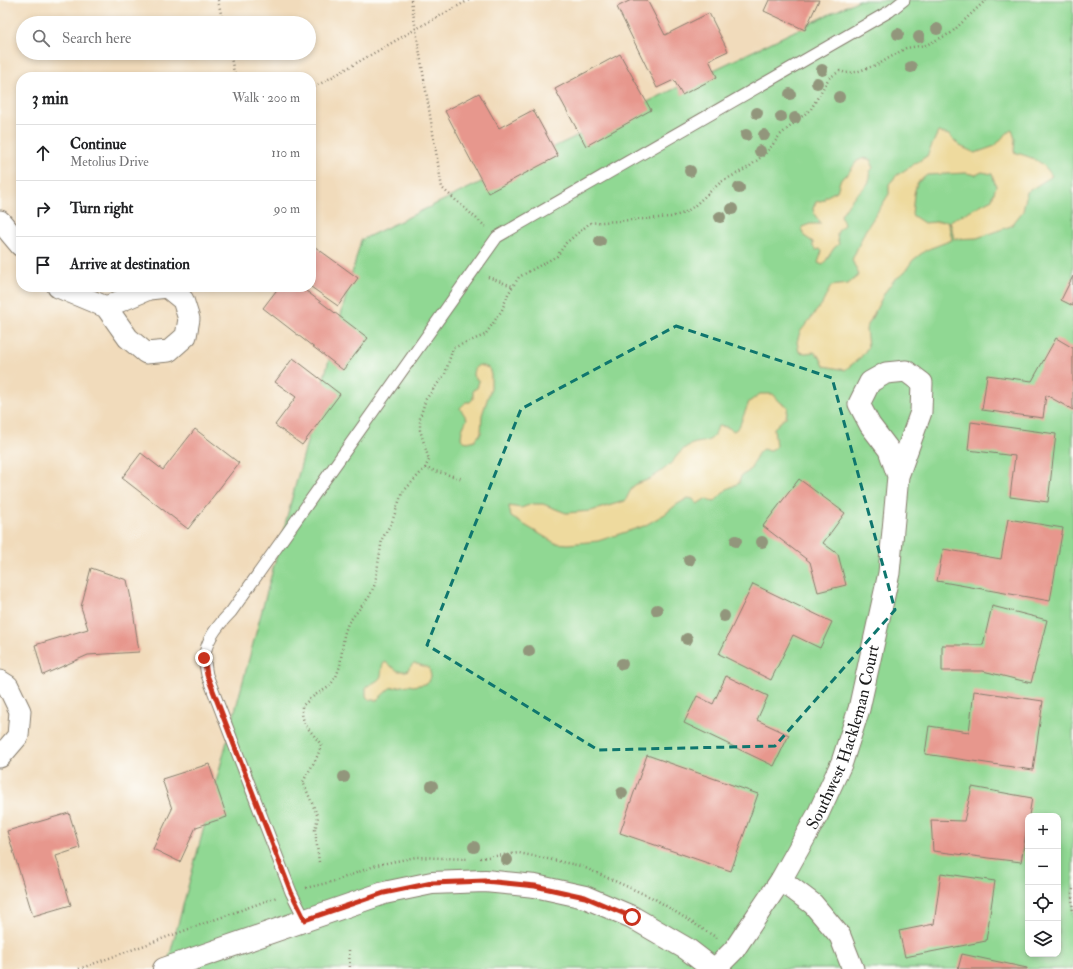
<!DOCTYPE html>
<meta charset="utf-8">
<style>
:root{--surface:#fff;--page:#f2f2f2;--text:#202124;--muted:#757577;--line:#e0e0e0}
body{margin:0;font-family:"IM FELL Double Pica",serif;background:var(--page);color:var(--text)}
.controls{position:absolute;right:12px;bottom:12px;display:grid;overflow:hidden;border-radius:8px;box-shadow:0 2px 6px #0003}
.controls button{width:36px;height:36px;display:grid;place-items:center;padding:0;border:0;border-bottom:1px solid var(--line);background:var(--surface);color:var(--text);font:20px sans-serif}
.stop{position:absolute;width:12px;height:12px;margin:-9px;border:3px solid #c8321e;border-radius:50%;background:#fff}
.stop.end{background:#c8321e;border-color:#fff;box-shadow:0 1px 4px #0008}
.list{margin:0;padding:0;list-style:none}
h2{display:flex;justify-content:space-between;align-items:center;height:52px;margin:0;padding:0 16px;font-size:17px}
h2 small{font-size:13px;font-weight:400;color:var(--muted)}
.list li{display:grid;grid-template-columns:26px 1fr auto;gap:12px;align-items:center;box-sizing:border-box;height:56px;padding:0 16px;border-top:1px solid var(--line)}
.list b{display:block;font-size:15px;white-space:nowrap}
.list p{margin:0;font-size:13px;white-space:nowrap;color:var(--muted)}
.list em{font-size:13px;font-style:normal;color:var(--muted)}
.icon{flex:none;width:22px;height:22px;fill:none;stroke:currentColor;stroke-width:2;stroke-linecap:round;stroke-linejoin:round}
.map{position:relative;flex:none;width:1073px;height:969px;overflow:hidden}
.search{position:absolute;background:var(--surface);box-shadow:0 2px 6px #0003;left:16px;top:16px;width:300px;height:44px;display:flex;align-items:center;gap:10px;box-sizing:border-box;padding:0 14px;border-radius:22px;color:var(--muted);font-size:15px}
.panel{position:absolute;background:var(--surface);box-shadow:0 2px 6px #0003;left:16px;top:72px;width:300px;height:220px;border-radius:16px}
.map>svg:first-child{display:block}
.green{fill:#90d893;stroke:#567a58;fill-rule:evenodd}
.sand{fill:#eeda9e;stroke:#857b5d}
.building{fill:#e7978d}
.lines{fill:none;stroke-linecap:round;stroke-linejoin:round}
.lane-casing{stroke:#867c6c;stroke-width:13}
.street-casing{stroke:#867c6c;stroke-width:23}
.secondary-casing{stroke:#867c6c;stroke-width:24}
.path{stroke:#867c6c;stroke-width:2.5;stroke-dasharray:1 3;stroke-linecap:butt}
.lane{stroke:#fff;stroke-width:11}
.street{stroke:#fff;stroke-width:21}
.secondary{stroke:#fff;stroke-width:22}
.tree{fill:#92967b}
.route{stroke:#c8321e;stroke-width:5}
.marked{fill:none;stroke:#0f766e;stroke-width:3;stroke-dasharray:8 5;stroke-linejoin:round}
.labels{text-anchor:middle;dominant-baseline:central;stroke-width:3;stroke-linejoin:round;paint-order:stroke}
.street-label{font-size:17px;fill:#1c1c1c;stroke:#fdfcf7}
</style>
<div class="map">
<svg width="1073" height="969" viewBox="0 0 1073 969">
<rect width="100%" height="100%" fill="#fdfcf7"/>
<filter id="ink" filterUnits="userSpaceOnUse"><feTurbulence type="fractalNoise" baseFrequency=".025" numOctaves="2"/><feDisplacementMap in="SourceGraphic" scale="8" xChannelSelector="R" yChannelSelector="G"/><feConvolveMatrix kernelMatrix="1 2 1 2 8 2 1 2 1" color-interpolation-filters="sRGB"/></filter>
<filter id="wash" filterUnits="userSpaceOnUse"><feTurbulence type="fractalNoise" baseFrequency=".012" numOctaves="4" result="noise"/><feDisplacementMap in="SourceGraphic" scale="16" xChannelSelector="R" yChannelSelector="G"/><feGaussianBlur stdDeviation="0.9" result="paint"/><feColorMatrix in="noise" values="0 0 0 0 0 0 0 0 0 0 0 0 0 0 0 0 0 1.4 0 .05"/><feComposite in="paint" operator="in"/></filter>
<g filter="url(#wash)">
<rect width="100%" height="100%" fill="#f1dbbb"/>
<path class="green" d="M859 0H1073V969H166L361 240ZM1028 816H1058V954H1028Z"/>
<g class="sand">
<path d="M1012 129 1015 139 1014 152C1032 158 1041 159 1052 176L1027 192 1023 211 1011 226 977 238 954 239 950 221 992 199 996 186 992 174 982 172 976 175 966 173 927 175 917 183 914 194 912 215 924 223 948 221 952 240 926 250 913 260 903 274 894 280 885 292 866 329 868 347 861 357 845 370 824 366 820 357 814 352 806 353 799 352 797 342 800 332 822 304 831 286 848 284 859 275 852 260 865 231 889 194V184L897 175 927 156 938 132 949 135 960 146 975 153 995 146 1002 138Z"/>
<path d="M864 158 872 160 871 164 873 168 870 171C872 187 861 188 852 199 848 204 845 209 841 215L844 225C836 231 836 235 839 244L834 248 823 265 818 263 822 251 820 249 816 250 813 247V242L804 236 802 227 810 224H820V222L814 214 813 208 816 202 824 200 825 197 837 191 840 181 844 176 847 175 857 161Z"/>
<path d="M479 365 489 368 491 375V388L482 415 481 433 475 440 468 442 463 441 461 438 462 430 467 419 460 408 466 402H470L473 399V390L477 388 479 381 473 376C473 370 474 368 479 365Z"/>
<path d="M760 394H773L780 402 788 407 786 417 774 428 776 447 769 451 763 449C755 453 755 464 749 471 747 473 743 474 741 476L739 483 727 489 714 502 705 499 697 504 693 499 688 498 676 505 665 514 644 526 598 541 568 544 555 543 511 517 509 506 521 508 532 504H543L566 513 591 511 625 501C628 496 631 488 635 485 638 482 644 482 647 480 654 477 662 471 668 466 674 461 678 453 685 448 700 437 712 449 718 426L727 427 734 431 739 427 749 402Z"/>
<path d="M385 662 398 671H407L410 667 414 663 429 668 431 676 429 682 425 684 413 686 409 685 390 688 377 700H369L366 696V687C370 684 377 682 380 678 383 672 380 667 385 662Z"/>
</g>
<g id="blocks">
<g class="building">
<path d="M631 0H647L665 35 709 13 728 51 709 60 717 77 682 95 674 80 657 88 617 7Z"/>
<path d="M769 0H819L805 30 764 11Z"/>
<path d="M620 54 651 110 586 146 555 89Z"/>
<path d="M479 93 499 128 533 110 558 156 488 193 445 111Z"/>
<path d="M311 244 358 278 338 306 311 287Z"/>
<path d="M1073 276V306L1061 300Z"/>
<path d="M279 287H301L368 338 343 370 263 308Z"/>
<path d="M1056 338 1073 348V410L1046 395 1043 418 982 410 987 375 1032 381Z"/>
<path d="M293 358 340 394 302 445 275 425 296 397 275 382Z"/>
<path d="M971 422 1056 434 1048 502 1010 497 1015 456 968 450Z"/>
<path d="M195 429 239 463 188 529 122 478 141 453 163 470Z"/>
<path d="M799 479 845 513 823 543 838 554 846 585 818 592 810 562 763 526Z"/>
<path d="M1008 519 1063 528 1050 601 937 581 943 549 1001 559Z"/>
<path d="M91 568 127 580 132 603 139 652 88 655 43 675 35 645 88 629 81 607Z"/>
<path d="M753 584 832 622 820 648 793 635 771 680 719 654Z"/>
<path d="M992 606 1047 620 1031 683 983 671H942V645H983Z"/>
<path d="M726 676 768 696 757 720 789 735 774 766 684 723 697 696 713 704Z"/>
<path d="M974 691 1043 701 1033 770 925 754 929 726 969 732Z"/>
<path d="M647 755 758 794 731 871 620 833Z"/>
<path d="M209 764 227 817 196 827 180 862 153 849 172 809 162 779Z"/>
<path d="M972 787 1032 798 1021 862 933 851 931 820 964 821Z"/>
<path d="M69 813 80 848 56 856 71 905 33 916 7 831Z"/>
<path d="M941 873 995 881 986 941 905 957 899 931 934 924Z"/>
<path d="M962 954 1027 968V969H958Z"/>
</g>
</g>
</g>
<g filter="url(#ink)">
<use href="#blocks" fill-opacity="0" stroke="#867c6c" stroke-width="1"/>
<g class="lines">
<defs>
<path id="lane" d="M305 920 291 892 207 675C206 670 205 665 205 659 204 641 219 624 231 612L497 237 890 11 904 0"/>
<g id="street">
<path d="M0 221 21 246"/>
<path d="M58 287 106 307 128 338 146 353 169 351 186 336 189 319 183 300 167 287 149 289 106 307"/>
<path d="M0 681 8 686 20 711 18 736 0 757"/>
<path d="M781 880 813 904 840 936 853 969"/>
<path id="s1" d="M715 969 734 950 781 880 818 814 842 762 859 709 889 573 898 476 921 412 922 383 906 371 886 373 870 382 859 404 870 425 889 450 898 476"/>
</g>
<path id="secondary" d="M164 969 384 893 432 883 485 881 535 886 585 897 632 917 687 949 713 969"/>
</defs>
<use href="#lane" class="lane-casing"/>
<use href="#street" class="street-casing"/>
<use href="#secondary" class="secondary-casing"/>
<g class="path">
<path d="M218 0 223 23"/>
<path d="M411 0 442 188 486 227"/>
<path d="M230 53 235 77"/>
<path d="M311 89 416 29 469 0"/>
<path d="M488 277 512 286"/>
<path d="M425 468 463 479"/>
<path d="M480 858 519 853 581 866 655 899 717 938"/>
<path d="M319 862 315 830 318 817 303 782C310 768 318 759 321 745 311 729 301 727 302 706L315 695 329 687 336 677 340 666 344 635 348 623 369 597 375 584 382 539 392 522 402 493 425 468 429 460 420 430V417L426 399 445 374 453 348 485 335 502 310 508 294 519 277 557 256 566 243 590 223 671 217 684 213 693 207 721 182 749 167 767 152 780 135 811 109 829 78 840 71 846 73 856 72 879 64 906 48 926 45 951 33 986 0"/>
<path d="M306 888 335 881 377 865 416 857 469 859"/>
<path d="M1073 889 1072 893 1073 913"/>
<path d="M349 950 350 969"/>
<path d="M79 969 277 897"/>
</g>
<use href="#lane" class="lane"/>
<use href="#street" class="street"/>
<use href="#secondary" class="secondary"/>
</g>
<g class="tree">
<circle cx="937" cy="29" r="6"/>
<circle cx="898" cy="34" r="6"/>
<circle cx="919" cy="37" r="6"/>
<circle cx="911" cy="67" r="6"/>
<circle cx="822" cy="70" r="6"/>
<circle cx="817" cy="83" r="6"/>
<circle cx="790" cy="94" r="6"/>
<circle cx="839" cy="97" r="6"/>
<circle cx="757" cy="113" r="6"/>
<circle cx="781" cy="117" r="6"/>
<circle cx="795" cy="118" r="6"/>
<circle cx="746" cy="135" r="6"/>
<circle cx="764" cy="135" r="6"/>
<circle cx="760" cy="151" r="6"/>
<circle cx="690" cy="171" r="6"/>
<circle cx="739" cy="188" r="6"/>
<circle cx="732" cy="209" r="6"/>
<circle cx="720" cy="217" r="6"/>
<circle cx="600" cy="241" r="6"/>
<circle cx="736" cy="541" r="6"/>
<circle cx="762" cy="542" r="6"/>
<circle cx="689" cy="560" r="6"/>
<circle cx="657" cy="610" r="6"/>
<circle cx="724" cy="616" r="6"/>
<circle cx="687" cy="639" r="6"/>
<circle cx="529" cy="651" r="6"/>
<circle cx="622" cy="664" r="6"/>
<circle cx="344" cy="777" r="6"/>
<circle cx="432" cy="786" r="6"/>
<circle cx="622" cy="793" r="6"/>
<circle cx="474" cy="847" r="6"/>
<circle cx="507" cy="860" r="6"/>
</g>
</g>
<g class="lines" filter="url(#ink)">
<path class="route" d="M204 658 207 675 291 892 305 920 384 893 432 883 485 881 535 886 585 897 632 917"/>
</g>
<path class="marked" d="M676 326 832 378 895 610 775 746 598 750 427 645 521 409Z"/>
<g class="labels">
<g class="street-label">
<text stroke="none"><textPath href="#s1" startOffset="268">Southwest Hackleman Court</textPath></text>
</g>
</g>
</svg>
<div class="controls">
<button>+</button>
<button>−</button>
<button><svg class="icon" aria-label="locate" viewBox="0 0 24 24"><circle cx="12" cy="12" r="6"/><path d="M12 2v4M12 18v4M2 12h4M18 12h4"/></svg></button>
<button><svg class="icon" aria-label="layers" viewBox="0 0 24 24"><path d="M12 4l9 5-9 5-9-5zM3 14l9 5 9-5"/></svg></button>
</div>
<div class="stop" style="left:632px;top:917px"></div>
<div class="stop end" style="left:204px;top:658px"></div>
<div class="search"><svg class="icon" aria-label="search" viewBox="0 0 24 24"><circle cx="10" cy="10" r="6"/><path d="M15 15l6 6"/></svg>Search here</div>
<section class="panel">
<h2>3 min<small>Walk · 200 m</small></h2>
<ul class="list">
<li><svg class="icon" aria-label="ahead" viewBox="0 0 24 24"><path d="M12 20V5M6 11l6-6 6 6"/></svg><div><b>Continue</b><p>Metolius Drive</p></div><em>110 m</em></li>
<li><svg class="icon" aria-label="right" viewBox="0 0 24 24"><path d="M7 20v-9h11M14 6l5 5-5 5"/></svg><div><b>Turn right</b></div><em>90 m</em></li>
<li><svg class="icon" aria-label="arrive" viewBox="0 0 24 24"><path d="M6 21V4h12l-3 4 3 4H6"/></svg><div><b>Arrive at destination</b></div></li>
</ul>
</section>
</div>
